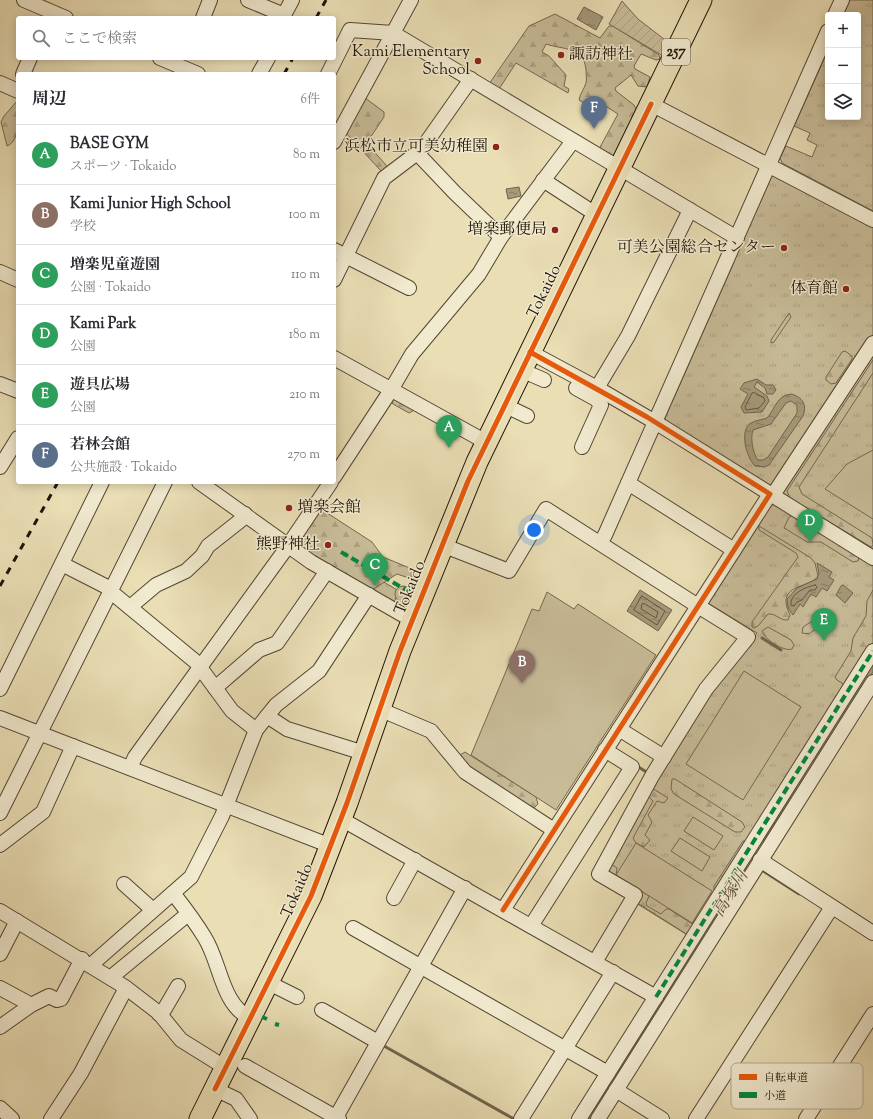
<!DOCTYPE html>
<html lang="ja">
<meta charset="utf-8">
<style>
:root{--surface:#fff;--page:#f7f7f7;--text:#2b2b33;--muted:#7c7c81;--line:#e1e1e2;--accent:#8f2418}
body{margin:0;font-family:"Sorts Mill Goudy","Noto Serif JP",serif;background:var(--page);color:var(--text)}
.controls{position:absolute;right:12px;top:12px;display:grid;overflow:hidden;border-radius:4px;box-shadow:0 2px 10px #0003}
.controls button{width:36px;height:36px;display:grid;place-items:center;padding:0;border:0;border-bottom:1px solid var(--line);background:var(--surface);color:var(--text);font:20px sans-serif}
.you{position:absolute;left:534px;top:530px;width:14px;height:14px;margin:-10px;border:3px solid #fff;border-radius:50%;background:#1a73e8;box-shadow:0 0 0 6px #1a73e833}
.badge{display:grid;place-items:center;width:26px;height:26px;border-radius:50%;background:var(--accent);color:#fff;font-size:13px;font-weight:700}
.pin{position:absolute;translate:-50% -33px;filter:drop-shadow(0 1px 2px #0008)}
.pin::after{content:'';position:absolute;top:21px;width:14px;height:12px;background:inherit;clip-path:polygon(0 0,100% 0,50% 100%)}
.list{margin:0;padding:0;list-style:none}
h2{display:flex;justify-content:space-between;align-items:center;height:52px;margin:0;padding:0 16px;font-size:17px}
h2 small{font-size:13px;font-weight:400;color:var(--muted)}
.list li{display:grid;grid-template-columns:26px 1fr auto;gap:12px;align-items:center;box-sizing:border-box;height:60px;padding:0 16px;border-top:1px solid var(--line)}
.list b{display:block;font-size:15px;white-space:nowrap}
.list p{margin:0;font-size:13px;white-space:nowrap;color:var(--muted)}
.list em{font-size:13px;font-style:normal;color:var(--muted)}
.icon{flex:none;width:22px;height:22px;fill:none;stroke:currentColor;stroke-width:2;stroke-linecap:round;stroke-linejoin:round}
.map{position:relative;flex:none;width:873px;height:1119px;overflow:hidden}
.search{position:absolute;background:var(--surface);box-shadow:0 2px 10px #0003;left:16px;top:16px;width:320px;height:44px;display:flex;align-items:center;gap:10px;box-sizing:border-box;padding:0 14px;border-radius:4px;color:var(--muted);font-size:15px}
.panel{position:absolute;background:var(--surface);box-shadow:0 2px 10px #0003;left:16px;top:72px;width:320px;height:412px;border-radius:4px}
.map>svg:first-child{display:block}
.grass{fill:url(#grass-tufts);stroke:#746850}
.forest{fill:url(#forest-firs);stroke:#746850}
.garden{fill:url(#garden-furrows);stroke:#746850}
.pitch{fill:#c8bc98;stroke:#746850}
.water{fill:url(#water-ripples);stroke:#70644c;fill-rule:evenodd}
.lines{fill:none;stroke-linecap:round;stroke-linejoin:round}
.shore{stroke:#625641;stroke-width:1}
.stream{stroke:#70644c;stroke-width:3}
.minor-casing{stroke:#524633;stroke-width:16}
.highway-casing{stroke:#201408;stroke-width:23}
.minor{stroke:#f1eacf;stroke-width:14}
.highway{stroke:#eadeb5;stroke-width:21}
.rail{stroke:#201408;stroke-width:3;stroke-dasharray:7 7;stroke-linecap:butt}
.quiet{stroke:#00873e;stroke-width:4;stroke-dasharray:8 4;stroke-linecap:butt}
.cycleway-casing{stroke:#f1eacf;stroke-width:8}
.cycleway{stroke:#e8590c;stroke-width:5}
.poi-dot{fill:#8f2418;stroke:#f1eacf;stroke-width:1.5}
.labels{text-anchor:middle;dominant-baseline:central;stroke-width:3;stroke-linejoin:round;paint-order:stroke}
.shield{fill:#f1eacf;stroke:#5f5444;stroke-width:1}
.shield-label{font-size:15px;font-weight:bold;fill:#201408}
.poi-label{font-size:16px;fill:#201408;stroke:#f1eacf;text-anchor:end}
.street-label{font-size:16px;fill:#201408;stroke:#f1eacf}
.water-label{font-size:17px;font-style:italic;fill:#5c503b;stroke:#f1eacf}
.key{fill:#f1eacf;stroke:#b2aa93;stroke-width:1}
.key-label{font-size:11px;fill:#201408}
</style>
<div class="map">
<svg width="873" height="1119" viewBox="0 0 873 1119">
<defs>
<pattern id="grass-tufts" width="24" height="20" patternUnits="userSpaceOnUse"><rect width="24" height="20" fill="#c8bc98"/><path d="M3 7l-1-3M5 7V3M7 7l1-3M15 17l-1-3M17 17v-4M19 17l1-3" fill="none" stroke="#aca182"/></pattern>
<pattern id="forest-firs" width="22" height="20" patternUnits="userSpaceOnUse"><rect width="22" height="20" fill="#c8bc98"/><path d="M5 1l3.5 6h-7zM16 11l3.5 6h-7z" fill="#aca182"/></pattern>
<pattern id="garden-furrows" width="10" height="10" patternUnits="userSpaceOnUse"><rect width="10" height="10" fill="#c8bc98"/><path d="M-1 1l2-2M0 10L10 0M9 11l2-2" fill="none" stroke="#aca182"/></pattern>
<pattern id="water-ripples" width="26" height="14" patternUnits="userSpaceOnUse"><rect width="26" height="14" fill="#a5997a"/><path d="M2 4q2-2 4 0t4 0M15 11q2-2 4 0t4 0" fill="none" stroke="#867c62"/></pattern>
</defs>
<rect width="100%" height="100%" fill="#eadeb5"/>
<filter id="stains"><feTurbulence type="fractalNoise" baseFrequency=".005" numOctaves="4"/><feColorMatrix values="0 0 0 0 .2 0 0 0 0 .09 0 0 0 0 .02 0 0 0 .5 -.17"/></filter>
<radialGradient id="worn" r=".72"><stop offset=".6" stop-color="#630" stop-opacity="0"/><stop offset="1" stop-color="#630" stop-opacity=".3"/></radialGradient>
<g class="grass">
<path d="M850 0H873V211L782 163 780 158 786 146 812 157 817 145 807 140 810 133 794 126 828 50V117H858V15H843Z"/>
<path d="M775 175 873 227V644L689 936 636 903 605 872 656 778 710 692 757 633 708 603 779 493 667 423 665 418 734 262 732 260 768 178Z"/>
<path d="M348 561 399 591 393 605 366 589Z"/>
</g>
<g class="forest">
<path d="M555 14 600 38 609 26H613L659 55 660 59 656 60 641 54 634 66 635 69 650 77 647 87 638 86 631 75 615 88 616 91 634 105 636 109 613 157 599 149 618 114 599 102 597 101 592 108 579 100C580 94 584 89 586 83 587 79 586 74 586 70 584 46 563 50 546 44L542 52 549 56 566 75 564 86 569 89 568 93 516 63 499 89 489 84 529 26Z"/>
<path d="M364 97 384 112V117L368 141 369 146 386 165 387 168 382 172 346 133Z"/>
<path d="M18 100C18 113 21 141 7 146L1 122 4 116Z"/>
<path d="M789 313 791 317 774 342 771 343V340Z"/>
<path d="M845 351 852 356V359L836 383 831 384 826 380V377L842 352Z"/>
<path d="M873 360V373L799 487 802 494 872 538 873 545 871 547 790 498 787 491Z"/>
<path d="M394 398 413 409V411L409 413 393 404 392 403Z"/>
<path d="M321 509 372 542 383 557 412 569 415 575 409 578 397 574 372 590 297 545Z"/>
<path d="M793 515 859 556 858 561 853 562 821 542H807L786 529 784 528 789 517Z"/>
<path d="M759 526 811 558 815 563 818 576C810 589 774 583 790 615L788 620C780 621 776 613 768 614L758 626 754 628 752 627V622L798 557 796 553 759 530Z"/>
<circle cx="403" cy="594" r="8"/>
<path d="M873 590V644L845 685 837 680 835 677 851 651 853 638 866 616 867 601Z"/>
<path d="M820 616 823 617 822 624 809 634 802 633 803 627Z"/>
<path d="M768 627 791 640 794 645 792 649C784 652 764 639 762 631Z"/>
<path d="M465 752 536 797 538 804 532 810 474 774 460 755Z"/>
<path d="M672 779H675L742 822 745 827 741 832H735L674 794 671 789Z"/>
<path d="M652 788 668 798 664 803 657 801 648 815 652 822 645 835 650 840 644 847 636 843 633 838 653 801 648 796Z"/>
<path d="M743 841H746L714 890V886Z"/>
<path d="M611 864 617 868 616 875 649 896 646 903 647 906 661 914 666 909H669L694 925 688 935 639 904 606 870Z"/>
</g>
<path class="garden" d="M622 1 638 19 669 43 663 56 609 24Z"/>
<g class="pitch">
<path d="M873 450V519L825 489 847 464Z"/>
<path d="M547 592 574 609 578 604 656 655 556 810 471 755 532 609 539 611Z"/>
<path d="M744 671 801 707 743 800 686 764Z"/>
<path d="M693 817 723 836 714 850 684 831Z"/>
<path d="M680 838 710 857 702 871 671 851Z"/>
<path d="M636 843 712 891 692 923 616 875Z"/>
</g>
<g class="water">
<path d="M584 7 603 17 596 30 577 19Z"/>
<path d="M519 187 521 196 508 199 506 189Z"/>
<path d="M757 379 766 385H773L776 390 773 394H767L765 388 757 382 754 387 767 396 769 401 762 412 744 413 741 407 748 394 740 389 744 383Z"/>
<path d="M791 394C803 397 807 405 803 416L769 465 765 467 755 466C746 457 739 430 751 423 756 420 762 420 767 418 776 408 776 396 791 394ZM791 401 797 405V413L768 457 763 460H758C753 454 750 438 753 430L771 424 786 403Z"/>
<path d="M817 563 832 572 829 577 834 580 827 591 822 588 816 597 811 594 803 607 800 604 793 615 788 608 787 599 797 588 817 579 819 573Z"/>
<path d="M843 585 853 593 845 603 836 595 841 586Z"/>
<path d="M640 590 672 610 658 631 627 611Z"/>
<path d="M873 664V672L591 1119H586Z"/>
</g>
<g class="lines">
<g class="shore">
<path d="M755 393 764 398 765 401 759 408 746 410 745 407 752 393Z"/>
<path d="M815 585 817 587 815 590H810L802 600 797 602 794 606 791 605C790 593 806 587 815 585Z"/>
<path d="M642 596 665 611 657 625 634 610Z"/>
<path d="M645 604 658 612 656 618 641 609 642 604Z"/>
</g>
<g class="stream">
<path d="M762 638 781 650"/>
<path d="M637 766 648 773"/>
<path d="M760 869 799 894"/>
<path d="M384 1046 514 1119"/>
</g>
<defs>
<g id="minor">
<path d="M24 0 66 18"/>
<path d="M248 0 284 15"/>
<path d="M835 15 842 0"/>
<path d="M203 18 210 0"/>
<path d="M285 18 284 15 292 0"/>
<path d="M160 58 198 74"/>
<path d="M23 74 30 58"/>
<path d="M259 74 268 58"/>
<path d="M328 74 350 30 393 33 737 238"/>
<path d="M0 83 18 91"/>
<path d="M651 104 873 220"/>
<path d="M334 142 411 0"/>
<path d="M417 153 455 193 501 237"/>
<path d="M543 180 597 215"/>
<path d="M334 250 409 288"/>
<path d="M0 272 18 280"/>
<path d="M334 280 384 178 421 150 471 79"/>
<path d="M530 352 597 388 655 422 873 558"/>
<path d="M334 358 486 442"/>
<path d="M521 370 544 380"/>
<path d="M0 384 18 391"/>
<path d="M576 388 596 399 601 405 582 447"/>
<path d="M597 388 628 336 690 210"/>
<path d="M504 405 527 416"/>
<path d="M0 467 18 438"/>
<path d="M334 477 391 390 412 354 479 274 501 237 573 141"/>
<path d="M199 482 311 562 403 615 413 619"/>
<path d="M628 483 734 550"/>
<path d="M773 495 873 343"/>
<path d="M600 543 605 535 828 31"/>
<path d="M442 545 509 571 546 509 698 606 748 637 706 689 652 776 599 874 635 895 595 962"/>
<path d="M62 564 111 589"/>
<path d="M109 593 116 596 196 662 232 711 256 730"/>
<path d="M130 607 156 585 186 571 202 556 208 546 241 520 245 514"/>
<path d="M215 688 259 650 277 643 327 571"/>
<path d="M0 689 102 482"/>
<path d="M379 709 431 731 465 772 554 830"/>
<path d="M267 716 287 729 364 753"/>
<path d="M0 718 331 846"/>
<path d="M619 729 664 757"/>
<path d="M130 768 135 757 288 546 331 482"/>
<path d="M0 813 165 482"/>
<path d="M341 820 350 824 656 997"/>
<path d="M0 845 43 812 73 746"/>
<path d="M760 860 873 933"/>
<path d="M124 884 153 910"/>
<path d="M173 893C184 907 196 923 205 938 221 964 221 1004 251 1019"/>
<path d="M394 898 415 860"/>
<path d="M503 910 770 494"/>
<path d="M0 911 125 987 159 1013 181 1040 226 1068"/>
<path d="M531 926 632 767 605 750"/>
<path d="M353 928 608 1073"/>
<path d="M0 954 17 921"/>
<path d="M91 965 191 877 222 816 256 730 276 705 319 671 369 595"/>
<path d="M112 979 115 974 188 914"/>
<path d="M269 983 297 997"/>
<path d="M0 988 26 1002 29 1006"/>
<path d="M322 1010 378 1042"/>
<path d="M159 1014 164 1010 178 986"/>
<path d="M0 1027 31 1005 49 996 57 1000 61 999 82 959"/>
<path d="M245 1066 339 1119"/>
<path d="M215 1089 236 1099 250 1119"/>
<path d="M616 1090 662 1119"/>
<path d="M0 1108 12 1119"/>
<path d="M51 1119 81 1073 126 988"/>
<path d="M335 1119 465 888"/>
<path d="M521 1119 613 972"/>
<path d="M579 1119 873 651"/>
<path d="M598 1119 873 682"/>
<path d="M696 1119 832 907"/>
<path d="M806 1119 873 1014"/>
</g>
<path id="highway" d="M200 1119 311 896 347 803 400 651 477 462 701 0"/>
</defs>
<use href="#minor" class="minor-casing"/>
<use href="#highway" class="highway-casing"/>
<use href="#minor" class="minor"/>
<use href="#highway" class="highway"/>
<g class="rail">
<path d="M316 18 326 0"/>
<path d="M284 74 293 58"/>
<path d="M0 586 58 482"/>
</g>
<g class="quiet">
<path d="M341 552 413 594"/>
<path d="M656 997 873 651"/>
<path d="M262 1017 267 1019"/>
<path d="M275 1024 279 1025"/>
</g>
<defs>
<g id="cycleway">
<path d="M503 910 770 494 647 417 530 352"/>
<path d="M215 1089 311 896 347 803 400 651 468 481 651 104"/>
</g>
</defs>
<use href="#cycleway" class="cycleway-casing"/>
<use href="#cycleway" class="cycleway"/>
</g>
<g class="poi-dot">
<circle cx="561" cy="55" r="4"/>
<circle cx="478" cy="61" r="4"/>
<circle cx="496" cy="147" r="4"/>
<circle cx="555" cy="230" r="4"/>
<circle cx="784" cy="248" r="4"/>
<circle cx="846" cy="289" r="4"/>
<circle cx="289" cy="508" r="4"/>
<circle cx="328" cy="545" r="4"/>
</g>
<g class="labels">
<rect class="shield" x="662" y="39" width="28" height="26" rx="3"/>
<g class="shield-label">
<text x="676" y="52">257</text>
</g>
<g class="poi-label">
<text x="470" y="52">Kami Elementary<tspan x="470" dy="18">School</tspan></text>
<text x="569" y="55" text-anchor="start">諏訪神社</text>
<text x="488" y="147">浜松市立可美幼稚園</text>
<text x="547" y="230">増楽郵便局</text>
<text x="776" y="248">可美公園総合センター</text>
<text x="838" y="289">体育館</text>
<text x="297" y="508" text-anchor="start">増楽会館</text>
<text x="320" y="545">熊野神社</text>
</g>
<g class="street-label">
<text transform="translate(545 292) rotate(-64)">Tokaido</text>
<text transform="translate(411 588) rotate(-68)">Tokaido</text>
<text transform="translate(298 891) rotate(-67)">Tokaido</text>
</g>
<g class="water-label">
<text transform="translate(731 894) rotate(-58)">高塚川</text>
</g>
</g>
<rect x="731" y="1063" width="132" height="46" rx="6" class="key"/>
<rect x="739" y="1074" width="18" height="6" fill="#e8590c"/>
<rect x="739" y="1092" width="18" height="6" fill="#00873e"/>
<g class="key-label">
<text x="764" y="1081">自転車道</text>
<text x="764" y="1099">小道</text>
</g>
<rect width="100%" height="100%" filter="url(#stains)"/>
<rect width="100%" height="100%" fill="url(#worn)"/>
</svg>
<div class="controls">
<button>+</button>
<button>−</button>
<button><svg class="icon" aria-label="layers" viewBox="0 0 24 24"><path d="M12 4l9 5-9 5-9-5zM3 14l9 5 9-5"/></svg></button>
</div>
<div class="you"></div>
<div class="pin badge" style="left:449px;top:448px;background:#2e9e5b">A</div>
<div class="pin badge" style="left:522px;top:683px;background:#8d6e63">B</div>
<div class="pin badge" style="left:375px;top:586px;background:#2e9e5b">C</div>
<div class="pin badge" style="left:810px;top:542px;background:#2e9e5b">D</div>
<div class="pin badge" style="left:824px;top:641px;background:#2e9e5b">E</div>
<div class="pin badge" style="left:594px;top:129px;background:#5c6f8a">F</div>
<div class="search"><svg class="icon" aria-label="search" viewBox="0 0 24 24"><circle cx="10" cy="10" r="6"/><path d="M15 15l6 6"/></svg>ここで検索</div>
<section class="panel">
<h2>周辺<small>6件</small></h2>
<ul class="list">
<li><span class="badge" style="background:#2e9e5b">A</span><div><b>BASE GYM</b><p>スポーツ · Tokaido</p></div><em>80 m</em></li>
<li><span class="badge" style="background:#8d6e63">B</span><div><b>Kami Junior High School</b><p>学校</p></div><em>100 m</em></li>
<li><span class="badge" style="background:#2e9e5b">C</span><div><b>増楽児童遊園</b><p>公園 · Tokaido</p></div><em>110 m</em></li>
<li><span class="badge" style="background:#2e9e5b">D</span><div><b>Kami Park</b><p>公園</p></div><em>180 m</em></li>
<li><span class="badge" style="background:#2e9e5b">E</span><div><b>遊具広場</b><p>公園</p></div><em>210 m</em></li>
<li><span class="badge" style="background:#5c6f8a">F</span><div><b>若林会館</b><p>公共施設 · Tokaido</p></div><em>270 m</em></li>
</ul>
</section>
</div>
